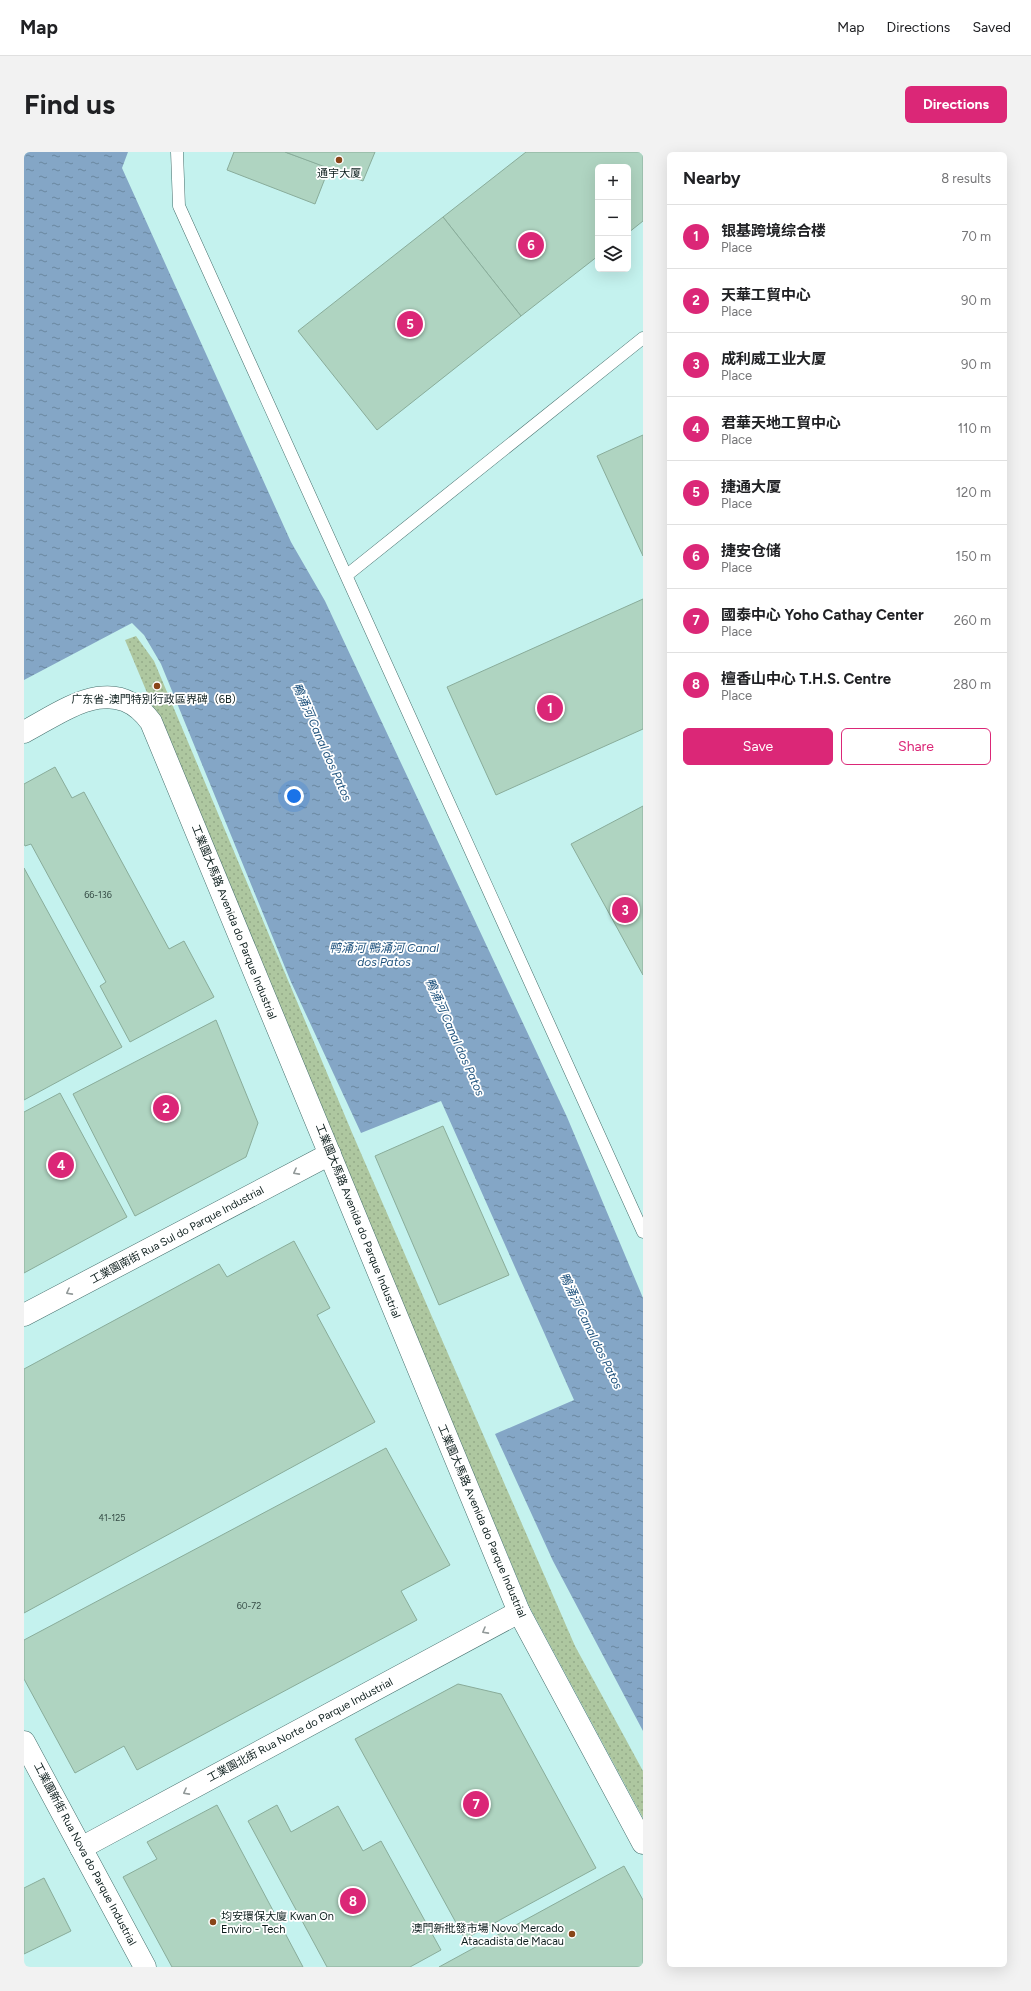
<!DOCTYPE html>
<meta charset="utf-8">
<style>
:root{--surface:#fff;--page:#f2f2f2;--text:#202124;--muted:#757577;--line:#e0e0e0;--accent:#db2777}
body{margin:0;font-family:Figtree,"Noto Sans SC",sans-serif;background:var(--page);color:var(--text)}
.controls{position:absolute;right:12px;top:12px;display:grid;overflow:hidden;border-radius:6px;box-shadow:0 4px 16px #0002}
.controls button{width:36px;height:36px;display:grid;place-items:center;padding:0;border:0;border-bottom:1px solid var(--line);background:var(--surface);color:var(--text);font:20px sans-serif}
.you{position:absolute;left:270px;top:644px;width:14px;height:14px;margin:-10px;border:3px solid #fff;border-radius:50%;background:#1a73e8;box-shadow:0 0 0 6px #1a73e833}
.badge{display:grid;place-items:center;width:26px;height:26px;border-radius:50%;background:var(--accent);color:#fff;font-size:13px;font-weight:700}
.pin{position:absolute;translate:-50% -50%;border:2px solid #fff;box-shadow:0 1px 4px #0006}
.list{margin:0;padding:0;list-style:none}
h2{display:flex;justify-content:space-between;align-items:center;height:52px;margin:0;padding:0 16px;font-size:17px}
h2 small{font-size:13px;font-weight:400;color:var(--muted)}
.list li{display:grid;grid-template-columns:26px 1fr auto;gap:12px;align-items:center;box-sizing:border-box;height:64px;padding:0 16px;border-top:1px solid var(--line)}
.list b{display:block;font-size:15px;white-space:nowrap}
.list p{margin:0;font-size:13px;white-space:nowrap;color:var(--muted)}
.list em{font-size:13px;font-style:normal;color:var(--muted)}
.actions{display:flex;gap:8px;padding:12px 16px}
.actions a{flex:1;padding:9px 0;border:1px solid var(--accent);border-radius:6px;text-align:center;font-size:14px;color:var(--accent)}
.actions .main{background:var(--accent);color:#fff}
.icon{flex:none;width:22px;height:22px;fill:none;stroke:currentColor;stroke-width:2;stroke-linecap:round;stroke-linejoin:round}
.map{position:relative;flex:none;width:619px;height:1815px;overflow:hidden;border-radius:6px}
header{display:flex;align-items:center;gap:24px;box-sizing:border-box;height:56px;padding:0 20px;background:var(--surface);border-bottom:1px solid var(--line)}
header strong{font-size:19px}
nav{display:flex;gap:22px;margin-inline-start:auto;font-size:14px}
.intro{display:flex;align-items:center;justify-content:space-between;box-sizing:border-box;height:96px;padding:0 24px}
h1{margin:0;font-size:28px}
.button{padding:10px 18px;border-radius:6px;background:var(--accent);color:#fff;font-size:14px;font-weight:700}
main{display:flex;gap:24px;padding:0 24px}
aside{flex:1;background:var(--surface);border-radius:6px;box-shadow:0 4px 16px #0002}
.map>svg:first-child{display:block}
.park{fill:url(#park-dots)}
.water{fill:url(#water-ripples)}
.building{fill:#afd4c1;stroke:#89ac9a}
.lines{fill:none;stroke-linecap:round;stroke-linejoin:round}
.lane-casing{stroke:#456f6c;stroke-width:13}
.street-casing{stroke:#456f6c;stroke-width:23}
.lane{stroke:#fff;stroke-width:12}
.street{stroke:#fff;stroke-width:22}
.oneway{stroke:#929999}
.poi-dot{fill:#894518;stroke:#fff;stroke-width:1.5}
.labels{text-anchor:middle;dominant-baseline:central;stroke-width:3.5;stroke-linejoin:round;paint-order:stroke}
.number-label{font-size:9px;fill:#354b45}
.poi-label{font-size:11px;fill:#0c1d1c;stroke:#fff}
.street-label{font-size:11px;fill:#0c1d1c;stroke:#fff}
.water-label{font-size:12px;font-style:italic;fill:#1e527d;stroke:#fff}
</style>
<header>
<strong>Map</strong>
<nav><a>Map</a><a>Directions</a><a>Saved</a></nav>
</header>
<div class="intro"><h1>Find us</h1><a class="button">Directions</a></div>
<main>
<div class="map">
<svg width="619" height="1815" viewBox="0 0 619 1815">
<defs>
<pattern id="park-dots" width="8" height="8" patternUnits="userSpaceOnUse"><rect width="8" height="8" fill="#aec7a0"/><path d="M2 2h.1M6 6h.1" fill="none" stroke="#94aa89" stroke-width="1.8" stroke-linecap="round"/></pattern>
<pattern id="water-ripples" width="26" height="14" patternUnits="userSpaceOnUse"><rect width="26" height="14" fill="#84a6c6"/><path d="M2 4q2-2 4 0t4 0M15 11q2-2 4 0t4 0" fill="none" stroke="#6a87a0"/></pattern>
</defs>
<rect width="100%" height="100%" fill="#c4f2ee"/>
<path class="park" d="M112 484 130 509 329 983 551 1494 619 1619V1666L505 1454 101 488Z"/>
<path class="water" d="M0 0H104L98 16 267 390 301 449 543 965 619 1146V1579L529 1409 471 1282 550 1248 417 949 337 981 267 830 137 512 120 483 108 471 0 528Z"/>
<g class="building">
<path d="M210 0H261L305 16 291 52 203 18Z"/>
<path d="M261 0H351L339 29Z"/>
<path d="M502 0H619V69L604 81V15H574V104L497 164 419 65Z"/>
<path d="M419 65 497 164 353 278 274 179Z"/>
<path d="M619 283V404L573 304Z"/>
<path d="M619 447V577L472 643 423 535Z"/>
<path d="M31 615 48 646 60 640 145 797 160 789 190 845 106 890 76 834 82 830 7 692 1 694 0 692V632Z"/>
<path d="M619 654V823L547 692Z"/>
<path d="M0 716 98 895 0 948Z"/>
<path d="M192 868 234 971 222 1005 111 1064 49 942Z"/>
<path d="M36 941 103 1065 0 1121V960Z"/>
<path d="M419 974 485 1123 415 1153 351 1004Z"/>
<path d="M270 1089 306 1156 293 1163 351 1270 0 1461V1217L195 1112 203 1125Z"/>
<path d="M362 1296 426 1413 377 1439 393 1468 113 1618 100 1594 51 1621 0 1527V1488Z"/>
<path d="M434 1532 477 1542 572 1716 441 1787 331 1587Z"/>
<path d="M193 1653 279 1815H148L99 1725 133 1707 123 1690Z"/>
<path d="M253 1653 267 1680 314 1654 339 1699 357 1689 417 1798 386 1815H303L224 1669Z"/>
<path d="M600 1714 619 1748V1815H415Z"/>
<path d="M20 1726 47 1779 0 1802V1736Z"/>
</g>
<g class="lines">
<defs>
<g id="lane">
<path d="M153 0 155 54 619 1080"/>
<path d="M323 423 619 186"/>
</g>
<g id="street">
<path d="M0 580C40 559 90 519 127 570L495 1460 619 1691"/>
<path d="M0 1163 306 1002"/>
<path d="M0 1590 121 1815"/>
<path d="M57 1696 495 1460"/>
</g>
</defs>
<use href="#lane" class="lane-casing"/>
<use href="#street" class="street-casing"/>
<use href="#lane" class="lane"/>
<use href="#street" class="street"/>
</g>
<defs><path id="oneway-chevron" d="M-2-3.5L2.5 0L-2 3.5" fill="none" stroke-width="1.6" stroke-linecap="round" stroke-linejoin="round"/></defs>
<g class="oneway">
<use href="#oneway-chevron" transform="translate(272 1020) rotate(152)"/>
<use href="#oneway-chevron" transform="translate(45 1140) rotate(152)"/>
<use href="#oneway-chevron" transform="translate(461 1479) rotate(151)"/>
<use href="#oneway-chevron" transform="translate(162 1640) rotate(152)"/>
</g>
<g class="poi-dot">
<circle cx="315" cy="8" r="4"/>
<circle cx="133" cy="534" r="4"/>
<circle cx="189" cy="1770" r="4"/>
<circle cx="548" cy="1782" r="4"/>
</g>
<g class="labels">
<g class="number-label">
<text x="74" y="742">66-136</text>
<text x="88" y="1365">41-125</text>
<text x="225" y="1453">60-72</text>
</g>
<g class="poi-label">
<text x="315" y="21">通宇大厦</text>
<text x="133" y="547">广东省-澳門特別行政區界碑（6B）</text>
<text x="197" y="1764" text-anchor="start">均安環保大廈 Kwan On<tspan x="197" dy="13">Enviro - Tech</tspan></text>
<text x="540" y="1776" text-anchor="end">澳門新批發市場 Novo Mercado<tspan x="540" dy="13">Atacadista de Macau</tspan></text>
</g>
<g class="street-label">
<text transform="translate(210 770) rotate(68)">工業園大馬路 Avenida do Parque Industrial</text>
<text transform="translate(334 1069) rotate(68)">工業園大馬路 Avenida do Parque Industrial</text>
<text transform="translate(153 1083) rotate(-28)">工業園南街 Rua Sul do Parque Industrial</text>
<text transform="translate(458 1369) rotate(67)">工業園大馬路 Avenida do Parque Industrial</text>
<text transform="translate(276 1578) rotate(-28)">工業園北街 Rua Norte do Parque Industrial</text>
<text transform="translate(61 1702) rotate(62)">工業園新街 Rua Nova do Parque Industrial</text>
</g>
<g class="water-label">
<text transform="translate(298 590) rotate(66)">鴨涌河 Canal dos Patos</text>
<text x="360" y="796">鸭涌河 鴨涌河 Canal<tspan x="360" dy="14">dos Patos</tspan></text>
<text transform="translate(431 885) rotate(66)">鴨涌河 Canal dos Patos</text>
<text transform="translate(567 1179) rotate(64)">鴨涌河 Canal dos Patos</text>
</g>
</g>
</svg>
<div class="controls">
<button>+</button>
<button>−</button>
<button><svg class="icon" aria-label="layers" viewBox="0 0 24 24"><path d="M12 4l9 5-9 5-9-5zM3 14l9 5 9-5"/></svg></button>
</div>
<div class="you"></div>
<div class="pin badge" style="left:526px;top:556px">1</div>
<div class="pin badge" style="left:142px;top:956px">2</div>
<div class="pin badge" style="left:601px;top:758px">3</div>
<div class="pin badge" style="left:37px;top:1013px">4</div>
<div class="pin badge" style="left:386px;top:172px">5</div>
<div class="pin badge" style="left:507px;top:93px">6</div>
<div class="pin badge" style="left:452px;top:1652px">7</div>
<div class="pin badge" style="left:329px;top:1749px">8</div>
</div>
<aside>
<h2>Nearby<small>8 results</small></h2>
<ul class="list">
<li><span class="badge">1</span><div><b>银基跨境综合楼</b><p>Place</p></div><em>70 m</em></li>
<li><span class="badge">2</span><div><b>天華工貿中心</b><p>Place</p></div><em>90 m</em></li>
<li><span class="badge">3</span><div><b>成利威工业大厦</b><p>Place</p></div><em>90 m</em></li>
<li><span class="badge">4</span><div><b>君華天地工貿中心</b><p>Place</p></div><em>110 m</em></li>
<li><span class="badge">5</span><div><b>捷通大厦</b><p>Place</p></div><em>120 m</em></li>
<li><span class="badge">6</span><div><b>捷安仓储</b><p>Place</p></div><em>150 m</em></li>
<li><span class="badge">7</span><div><b>國泰中心 Yoho Cathay Center</b><p>Place</p></div><em>260 m</em></li>
<li><span class="badge">8</span><div><b>檀香山中心 T.H.S. Centre</b><p>Place</p></div><em>280 m</em></li>
</ul>
<div class="actions"><a class="main">Save</a><a>Share</a></div>
</aside>
</main>
